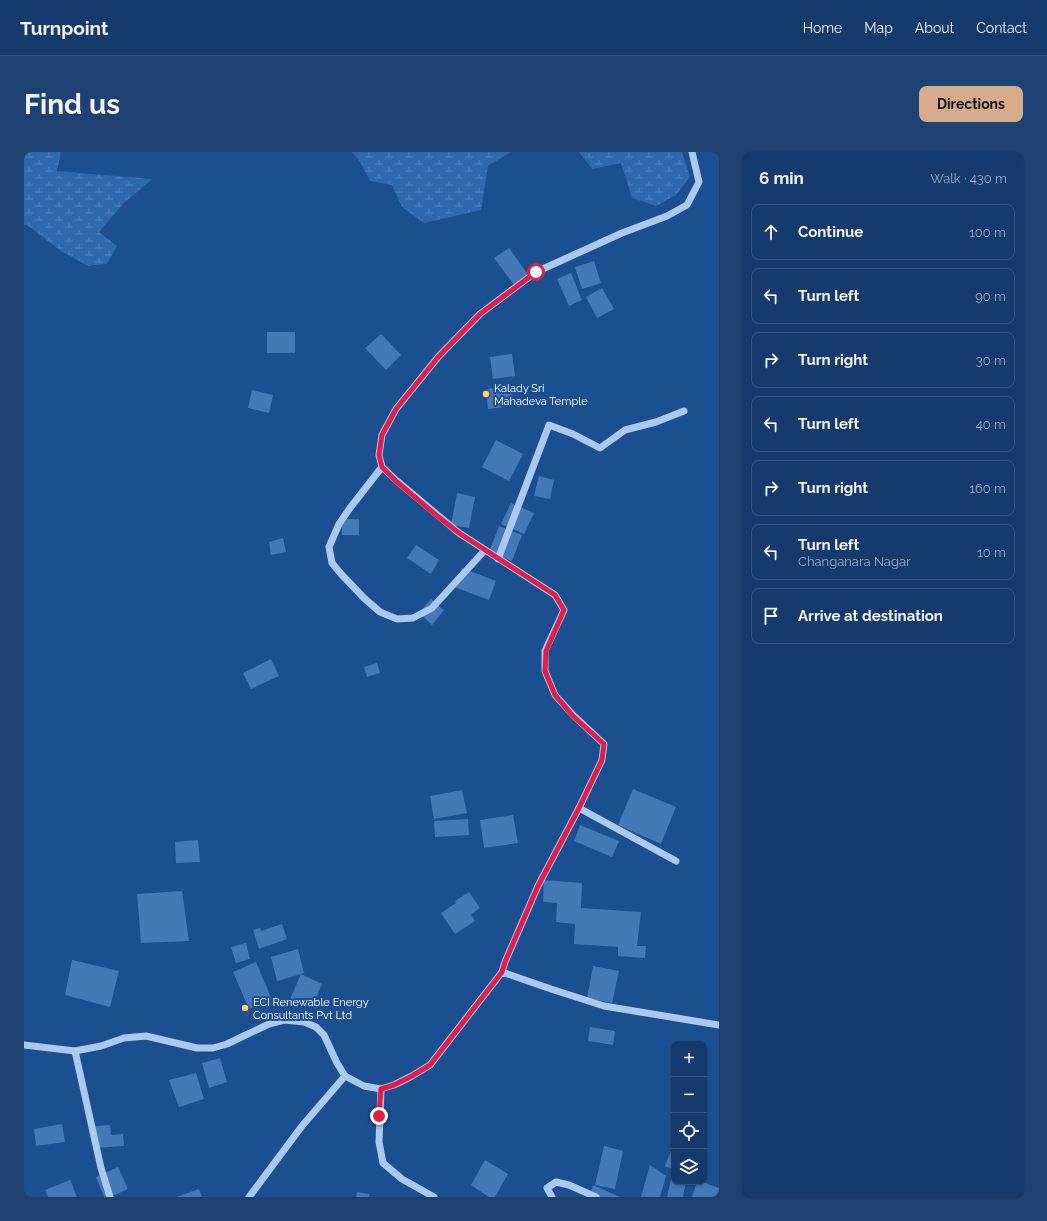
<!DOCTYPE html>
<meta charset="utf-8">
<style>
:root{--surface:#143b6b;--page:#1d4271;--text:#f1f3f6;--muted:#9dadc1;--line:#33557e;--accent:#d6ab8b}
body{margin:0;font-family:Raleway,sans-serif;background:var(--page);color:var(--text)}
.controls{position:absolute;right:12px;bottom:12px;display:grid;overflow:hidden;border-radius:8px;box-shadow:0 1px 3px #0004}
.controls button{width:36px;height:36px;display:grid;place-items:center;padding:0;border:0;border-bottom:1px solid var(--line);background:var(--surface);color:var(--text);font:20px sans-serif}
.stop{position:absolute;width:12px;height:12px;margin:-9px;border:3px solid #e11d48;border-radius:50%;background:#fff}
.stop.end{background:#e11d48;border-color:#fff;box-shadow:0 1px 4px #0008}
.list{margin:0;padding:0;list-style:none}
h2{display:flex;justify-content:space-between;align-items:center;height:52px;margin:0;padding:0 16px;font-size:17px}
h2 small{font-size:13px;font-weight:400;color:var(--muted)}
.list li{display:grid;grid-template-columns:26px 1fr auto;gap:12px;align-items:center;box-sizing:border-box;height:56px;margin:0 8px 8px;padding:0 8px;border:1px solid var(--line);border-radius:8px}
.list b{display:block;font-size:15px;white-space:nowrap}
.list p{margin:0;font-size:13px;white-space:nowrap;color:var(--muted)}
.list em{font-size:13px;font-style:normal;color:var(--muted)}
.icon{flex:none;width:22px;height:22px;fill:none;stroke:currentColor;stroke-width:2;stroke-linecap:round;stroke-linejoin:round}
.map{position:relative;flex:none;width:695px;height:1045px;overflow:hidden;border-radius:8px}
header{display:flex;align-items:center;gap:24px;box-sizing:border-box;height:56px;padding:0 20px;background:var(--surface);border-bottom:1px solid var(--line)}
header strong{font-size:19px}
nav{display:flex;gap:22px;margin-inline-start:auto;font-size:14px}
.intro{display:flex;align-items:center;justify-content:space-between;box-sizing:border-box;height:96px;padding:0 24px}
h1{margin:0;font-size:28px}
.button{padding:10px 18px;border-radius:8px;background:var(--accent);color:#111;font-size:14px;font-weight:700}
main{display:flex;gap:24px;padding:0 24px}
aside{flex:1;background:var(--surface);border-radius:8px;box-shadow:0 1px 3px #0004}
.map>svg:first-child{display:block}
.wetland{fill:url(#wetland-marsh)}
.building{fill:#4478b7}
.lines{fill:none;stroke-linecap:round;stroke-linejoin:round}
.minor{stroke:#a9c9ee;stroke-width:7}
.route{stroke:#e11d48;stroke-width:5}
.poi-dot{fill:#ffd166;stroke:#1b4f8f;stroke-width:1.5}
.labels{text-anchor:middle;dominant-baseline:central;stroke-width:4;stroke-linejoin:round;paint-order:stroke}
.poi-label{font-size:11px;fill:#fff;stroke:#1b4f8f;text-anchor:start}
</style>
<header>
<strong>Turnpoint</strong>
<nav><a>Home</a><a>Map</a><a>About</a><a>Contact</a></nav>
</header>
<div class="intro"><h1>Find us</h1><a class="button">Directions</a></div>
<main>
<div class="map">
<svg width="695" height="1045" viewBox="0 0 695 1045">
<defs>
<pattern id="wetland-marsh" width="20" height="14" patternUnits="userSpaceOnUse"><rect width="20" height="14" fill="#2e69ad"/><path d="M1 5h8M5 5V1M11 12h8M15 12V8" fill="none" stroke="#4d80b9"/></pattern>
</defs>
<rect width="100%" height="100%" fill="#1b4f8f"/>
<g class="wetland">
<path d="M0 0H37L33 19 128 27 99 52 75 80 93 94 83 112 64 114 37 99 3 73H0Z"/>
<path d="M328 0H487L464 14 457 58 400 71 378 55 368 33 346 29 335 8Z"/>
<path d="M555 0H658L666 25 652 43 632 54 608 46 597 11 568 17Z"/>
</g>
<g class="building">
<path d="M485 96 505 124 491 134 470 106Z"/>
<path d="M570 109 577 131 558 137 551 115Z"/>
<path d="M547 121 558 148 545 154 533 127Z"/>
<path d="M578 136 590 157 573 166 562 145Z"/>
<rect x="243" y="180" width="28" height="21"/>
<path d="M357 182 377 203 362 218 341 196Z"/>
<path d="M488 202 491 224 469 227 466 205Z"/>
<path d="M487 234 490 254 464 257 462 237Z"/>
<path d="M228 238 249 243 245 261 224 256Z"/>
<path d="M472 288 499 302 485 329 458 315Z"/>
<path d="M515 324 530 328 526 347 510 344Z"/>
<path d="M433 341 451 345 445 376 427 373Z"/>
<path d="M487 351 510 361 500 382 477 372Z"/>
<rect x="318" y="367" width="17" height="16"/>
<path d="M475 374 498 383 488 409 465 400Z"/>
<path d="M259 386 262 400 247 403 245 390Z"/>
<path d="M392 393 415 408 407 422 383 406Z"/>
<path d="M438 416 472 429 465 448 430 435Z"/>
<path d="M407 447 420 458 408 473 395 461Z"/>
<path d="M247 507 255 524 227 537 219 521Z"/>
<path d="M353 511 356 521 343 525 340 515Z"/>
<path d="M609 637 652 655 637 692 594 673Z"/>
<path d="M438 638 443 661 410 667 406 644Z"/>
<path d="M489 663 494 691 460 696 456 668Z"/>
<path d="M444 667 445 683 411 685 410 669Z"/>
<path d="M556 673 595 689 588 705 550 689Z"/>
<path d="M174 688 176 710 152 711 151 690Z"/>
<path d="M520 728 558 731 557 756 617 760 613 794H622L621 806 594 804V795L550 792 551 772 532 770 533 751 519 750Z"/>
<path d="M158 739 165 789 117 791 113 742Z"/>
<path d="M445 740 456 756 447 763 451 769 431 782 417 761 432 751 431 749Z"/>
<path d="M258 772 263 787 235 797 229 778 236 776 237 779Z"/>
<path d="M222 791 226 807 212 811 207 795Z"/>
<path d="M274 797 280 821 277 822 298 832 288 856 266 847 277 822 253 829 247 805Z"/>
<path d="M48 808 95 819 86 855 41 843Z"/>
<path d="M232 810 248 848 225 857 209 820Z"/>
<path d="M569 814 595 819 588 851 563 846Z"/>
<path d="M566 875 591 879 589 893 564 889Z"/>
<path d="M196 906 203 930 185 936 178 911Z"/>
<path d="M172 921 180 947 155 955 145 928Z"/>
<path d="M38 972 41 990 12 994 10 977Z"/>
<path d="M86 973 87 983 99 982 100 994 72 996 71 974Z"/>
<path d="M650 991V1018L641 1014Z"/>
<path d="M580 994 599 999 591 1037 571 1033Z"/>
<path d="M461 1008 484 1022 471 1045H465L447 1033Z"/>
<path d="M626 1013 642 1024 636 1045H617Z"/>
<path d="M94 1015 104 1037 86 1045H80L72 1025Z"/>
<path d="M648 1023 650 1024V1030H662L659 1045H643Z"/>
<path d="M46 1028 53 1045H24L21 1038Z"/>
<path d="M673 1030H679L695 1036V1045H668Z"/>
<path d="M569 1033 596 1045H573L566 1042Z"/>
<path d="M175 1037 178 1045H152Z"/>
<path d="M333 1040 346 1042 345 1045H332Z"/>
</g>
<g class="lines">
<g class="minor">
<path d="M358 315 326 356 315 372 305 395 308 411 318 423 341 447 356 460 373 467 389 466 408 456 461 398"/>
<path d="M474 407 525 273 549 282 576 296 601 278 632 270 660 259"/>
<path d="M555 656 652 709"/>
<path d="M478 820 481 810 514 734 555 656 578 608 580 592 549 563 531 543 521 519V499L540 458 531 443 435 381 373 329 358 315 355 303 358 283 372 257 415 204 456 162 512 120 598 81 643 64 663 53 675 30 668 0"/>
<path d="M0 893 51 899 77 894 100 886 122 884 173 896H189L203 892 245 872 260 868 280 870 292 875 300 883 313 911 321 924 340 934 357 937 370 933 388 924 406 913 478 820 527 837 580 854 695 873"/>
<path d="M51 899 77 1016 86 1045"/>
<path d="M357 937 355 990 359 1011 378 1027 410 1045"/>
<path d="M225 1045 278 974 321 924"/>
<path d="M528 1045 523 1036 532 1030 545 1033 572 1045"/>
</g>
</g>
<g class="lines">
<path class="route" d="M355 964 357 937 370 933 388 924 406 913 478 820 481 810 514 734 555 656 578 608 580 592 549 564 531 543 521 519 522 499 540 458 531 443 435 381 412 363 372 329 358 315 355 303 358 283 372 257 415 204 456 162 512 120"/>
</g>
<g class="poi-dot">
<circle cx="462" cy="242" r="4"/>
<circle cx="221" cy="856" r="4"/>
</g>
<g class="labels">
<g class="poi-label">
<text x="470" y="236">Kalady Sri<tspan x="470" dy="13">Mahadeva Temple</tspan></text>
<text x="229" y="850">ECI Renewable Energy<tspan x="229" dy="13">Consultants Pvt Ltd</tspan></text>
</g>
</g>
</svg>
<div class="controls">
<button>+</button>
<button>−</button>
<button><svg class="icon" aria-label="locate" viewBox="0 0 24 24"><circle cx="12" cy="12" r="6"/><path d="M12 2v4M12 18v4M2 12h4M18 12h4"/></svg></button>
<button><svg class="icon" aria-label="layers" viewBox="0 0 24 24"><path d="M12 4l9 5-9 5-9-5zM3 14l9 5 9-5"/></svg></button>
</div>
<div class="stop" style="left:512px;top:120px"></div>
<div class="stop end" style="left:355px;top:964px"></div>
</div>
<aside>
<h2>6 min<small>Walk · 430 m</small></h2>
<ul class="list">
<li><svg class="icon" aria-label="ahead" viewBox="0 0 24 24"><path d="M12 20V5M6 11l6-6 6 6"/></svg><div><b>Continue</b></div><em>100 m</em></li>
<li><svg class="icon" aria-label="left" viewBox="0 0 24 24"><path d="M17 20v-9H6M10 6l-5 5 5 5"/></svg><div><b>Turn left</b></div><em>90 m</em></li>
<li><svg class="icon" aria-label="right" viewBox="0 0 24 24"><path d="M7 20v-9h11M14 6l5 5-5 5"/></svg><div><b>Turn right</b></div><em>30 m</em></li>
<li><svg class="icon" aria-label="left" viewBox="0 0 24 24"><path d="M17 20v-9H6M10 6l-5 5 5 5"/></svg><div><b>Turn left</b></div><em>40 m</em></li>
<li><svg class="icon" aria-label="right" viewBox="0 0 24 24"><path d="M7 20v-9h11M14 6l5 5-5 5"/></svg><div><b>Turn right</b></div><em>160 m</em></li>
<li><svg class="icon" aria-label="left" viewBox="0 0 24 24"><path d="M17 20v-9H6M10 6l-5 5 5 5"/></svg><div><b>Turn left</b><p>Changanara Nagar</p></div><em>10 m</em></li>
<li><svg class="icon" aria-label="arrive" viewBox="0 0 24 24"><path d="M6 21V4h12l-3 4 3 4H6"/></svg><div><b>Arrive at destination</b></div></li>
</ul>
</aside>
</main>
